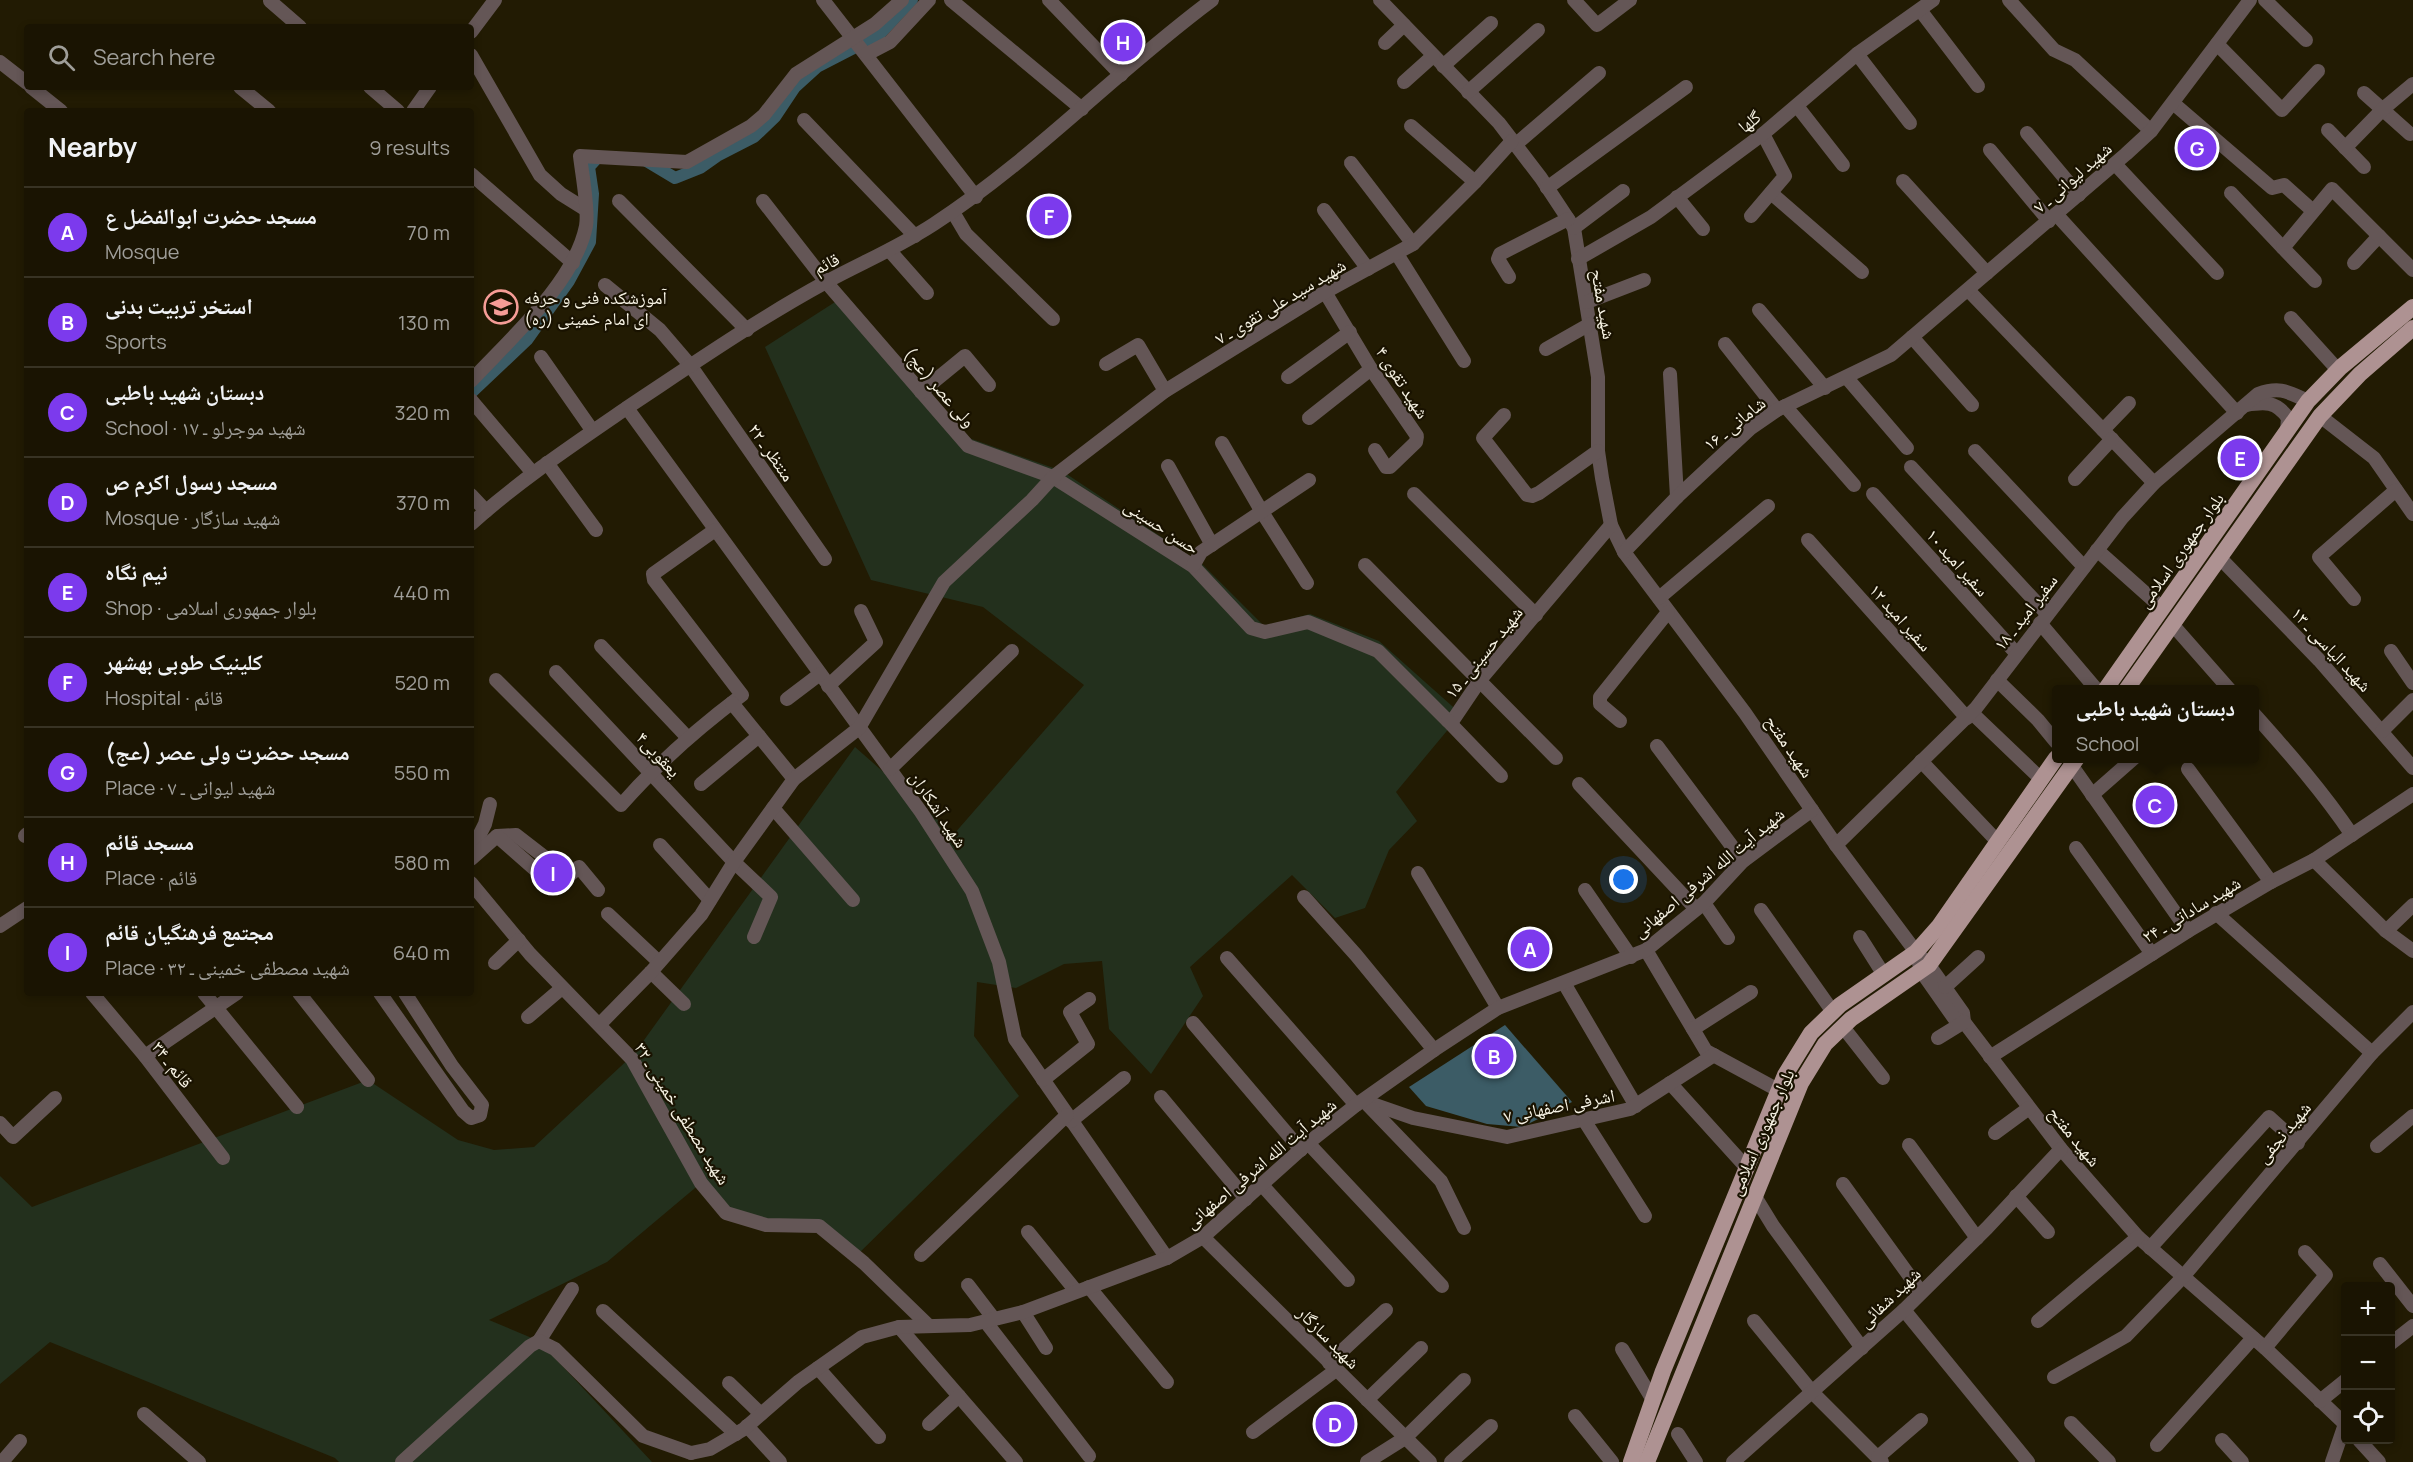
<!DOCTYPE html>
<meta charset="utf-8">
<style>
:root{--surface:#1a1402;--page:#231d0c;--text:#f1f3f6;--muted:#9f9e99;--line:#383324;--accent:#7c3aed}
body{margin:0;font-family:Manrope,"Noto Naskh Arabic",sans-serif;background:var(--page);color:var(--text)}
.controls{position:absolute;right:18px;bottom:18px;display:grid;overflow:hidden;border-radius:6px;box-shadow:0 3px 9px #0003}
.controls button{width:54px;height:54px;display:grid;place-items:center;padding:0;border:0;border-bottom:2px solid var(--line);background:var(--surface);color:var(--text);font:30px sans-serif}
.you{position:absolute;left:1624px;top:880px;width:21px;height:21px;margin:-15px;border:4px solid #fff;border-radius:50%;background:#1a73e8;box-shadow:0 0 0 9px #1a73e833}
.badge{display:grid;place-items:center;width:39px;height:39px;border-radius:50%;background:var(--accent);color:#fff;font-size:20px;font-weight:700}
.pin{position:absolute;translate:-50% -50%;border:3px solid #fff;box-shadow:0 2px 6px #0006}
.popup{position:absolute;left:2052px;top:685px;width:207px;height:78px;box-sizing:border-box;display:grid;place-content:center;border-radius:6px;background:var(--surface);filter:drop-shadow(0 2px 4px #0005);font-size:20px;white-space:nowrap;color:var(--muted)}
.popup b{font-size:22px;color:var(--text)}
.popup::after{content:'';position:absolute;left:50%;top:100%;margin-left:-12px;border:12px solid transparent;border-top-color:var(--surface)}
.list{margin:0;padding:0;list-style:none}
h2{display:flex;justify-content:space-between;align-items:center;height:78px;margin:0;padding:0 24px;font-size:26px}
h2 small{font-size:20px;font-weight:400;color:var(--muted)}
.list li{display:grid;grid-template-columns:39px 1fr auto;gap:18px;align-items:center;box-sizing:border-box;height:90px;padding:0 24px;border-top:2px solid var(--line)}
.list b{display:block;font-size:22px;white-space:nowrap}
.list p{margin:0;font-size:20px;white-space:nowrap;color:var(--muted)}
.list em{font-size:20px;font-style:normal;color:var(--muted)}
.icon{flex:none;width:33px;height:33px;fill:none;stroke:currentColor;stroke-width:2;stroke-linecap:round;stroke-linejoin:round}
.map{position:relative;flex:none;width:2413px;height:1462px;overflow:hidden}
.search{position:absolute;background:var(--surface);box-shadow:0 3px 9px #0003;left:24px;top:24px;width:450px;height:66px;display:flex;align-items:center;gap:15px;box-sizing:border-box;padding:0 21px;border-radius:6px;color:var(--muted);font-size:22px}
.panel{position:absolute;background:var(--surface);box-shadow:0 3px 9px #0003;left:24px;top:108px;width:450px;height:888px;border-radius:6px}
.map>svg:first-child{display:block}
.green{fill:#23301d}
.water{fill:#3c5c66}
.lines{fill:none;stroke-linecap:round;stroke-linejoin:round}
.canal{stroke:#3c5c66;stroke-width:12}
.minor{stroke:#645656;stroke-width:14}
.major{stroke:#ae9292;stroke-width:16}
.labels{text-anchor:middle;dominant-baseline:central;stroke-width:4.5;stroke-linejoin:round;paint-order:stroke}
.street-label{font-size:18px;fill:#f6f2e3;stroke:#191200}
.poi-label{font-size:18px;fill:#f6f2e3;stroke:#191200;text-anchor:start}
</style>
<div class="map">
<svg width="2413" height="1462" viewBox="0 0 2413 1462">
<rect width="100%" height="100%" fill="#221b03"/>
<path class="green" d="M846 295 969 438 1062 471 1202 564 1264 626 1310 614 1379 641 1461 714 1396 792 1417 821 1389 850 1365 908 1335 918 1292 875 1190 967 1203 996 1151 1074 1109 1029 1102 961 1064 964 1016 988 977 982 974 1036 1019 1096 855 1257 819 1226 726 1213 701 1183 607 1262 489 1320 539 1341 652 1462H339L335 1458 50 1342 0 1384V1176L32 1207 368 1080 458 1140 494 1150 534 1147 634 1054 855 747 954 834 1084 685 983 607 871 580 765 347Z"/>
<path class="water" d="M1505 1025 1572 1102 1522 1127 1487 1124 1426 1106 1409 1087Z"/>
<g class="lines">
<g class="canal">
<path d="M645 160 675 178 700 168 717 156 754 137 775 117 795 87 817 67 879 35 912 0"/>
<path d="M471 393 527 340 569 281 590 242 593 194 589 167 598 157 604 158"/>
</g>
<g class="minor">
<path d="M823 0 976 197"/>
<path d="M951 0 1082 109"/>
<path d="M1049 0 1121 75"/>
<path d="M1380 0 1499 123 1541 178 1574 228 1598 377V451L1602 478 1611 525 1624 552 1745 713 1836 845 1916 952 1929 965 1963 1013 1964 1022 2061 1149 2138 1237 2265 1348 2346 1425"/>
<path d="M1574 0 1597 25 1630 0"/>
<path d="M2009 0 2054 50 2075 60 2151 131"/>
<path d="M2265 0 2306 40"/>
<path d="M270 1 300 27"/>
<path d="M1920 10 1978 86"/>
<path d="M471 32 495 0"/>
<path d="M1385 43 1404 25"/>
<path d="M2217 44 2282 110 2318 71"/>
<path d="M867 54 890 42 929 0"/>
<path d="M1857 54 1910 123"/>
<path d="M471 55 540 175 561 194 585 209"/>
<path d="M0 62 27 83"/>
<path d="M1443 66 1491 23"/>
<path d="M1404 82 1433 56"/>
<path d="M31 87 61 111"/>
<path d="M240 87 269 111"/>
<path d="M370 87 398 111"/>
<path d="M1468 92 1538 30"/>
<path d="M2364 93 2410 134"/>
<path d="M2173 103 2272 188 2284 185 2313 211"/>
<path d="M1797 106 1843 165"/>
<path d="M413 111 430 87"/>
<path d="M804 120 915 236"/>
<path d="M1411 126 1475 182"/>
<path d="M2328 130 2364 167"/>
<path d="M2027 133 2079 195"/>
<path d="M1515 145 1599 73"/>
<path d="M2345 148 2383 109 2413 84"/>
<path d="M1990 150 2049 221"/>
<path d="M1351 163 1413 244"/>
<path d="M2115 164 2217 273"/>
<path d="M471 174 573 263"/>
<path d="M1903 181 1987 273"/>
<path d="M1547 188 1686 87"/>
<path d="M1771 193 1862 272"/>
<path d="M2231 193 2283 248"/>
<path d="M1677 197 1703 229"/>
<path d="M619 201 747 330"/>
<path d="M763 201 826 282 968 446 1053 477 1193 566 1251 628 1265 632 1308 622 1378 651 1448 721 1453 720 1480 680 1611 525"/>
<path d="M1324 210 1368 269"/>
<path d="M953 212 966 234 1053 319"/>
<path d="M2056 214 2237 413"/>
<path d="M1751 216 1785 176 1763 134"/>
<path d="M1574 228 1623 191"/>
<path d="M890 251 927 293"/>
<path d="M1397 254 1464 361"/>
<path d="M1578 259 1651 217 1763 134 1857 54 1933 0"/>
<path d="M2354 263 2379 236"/>
<path d="M1509 277 1498 259 1500 254 1568 219"/>
<path d="M2315 281 2283 248 2332 189 2413 270"/>
<path d="M605 285 660 330 690 365 825 559"/>
<path d="M1968 290 2154 483"/>
<path d="M1325 292 1371 369 1417 436 1416 442 1390 467H1386L1375 450"/>
<path d="M1587 302 1644 280"/>
<path d="M1759 310 1825 388"/>
<path d="M2291 318 2338 370"/>
<path d="M1912 337 1972 405"/>
<path d="M1725 344 1777 410"/>
<path d="M1546 349 1590 324"/>
<path d="M541 357 592 430"/>
<path d="M1106 364 1138 345 1165 391"/>
<path d="M1670 374 1677 497"/>
<path d="M1288 377 1350 332"/>
<path d="M1847 378 1907 448"/>
<path d="M471 381C509 340 575 282 586 226 589 210 582 174 580 156L687 162 751 126 764 115 796 74 875 24 902 0"/>
<path d="M921 392 965 356 989 385"/>
<path d="M471 400 532 472"/>
<path d="M2246 405C2265 402 2276 401 2288 418L2287 431"/>
<path d="M1785 406 1854 485"/>
<path d="M627 408 921 812 972 891 999 962 1015 1039 1167 1258"/>
<path d="M1504 415 1483 438 1527 495 1532 496 1539 493 1598 451"/>
<path d="M2320 416 2374 458 2413 514"/>
<path d="M1309 418 1371 369"/>
<path d="M2103 430 2129 403"/>
<path d="M1222 443 1262 512 1307 583"/>
<path d="M1975 451 2084 567"/>
<path d="M547 463 596 530"/>
<path d="M1168 466 1212 545"/>
<path d="M1911 467 2047 614"/>
<path d="M2075 479 2112 439"/>
<path d="M1414 494 1536 615"/>
<path d="M1873 494 2016 653"/>
<path d="M471 495 486 511"/>
<path d="M471 524C520 480 574 444 628 407 693 364 758 319 826 282 863 262 899 247 934 224 1034 159 1116 71 1212 0"/>
<path d="M1808 540 1967 718"/>
<path d="M2097 550 2162 608"/>
<path d="M1624 552 1677 497 1751 428 1777 410 1891 355 2126 154 2151 131 2250 0"/>
<path d="M2220 558 2319 660 2413 768"/>
<path d="M1365 565 1556 758"/>
<path d="M1193 566 1201 552 1309 480"/>
<path d="M1659 598 1768 506"/>
<path d="M2354 599 2319 557 2396 490"/>
<path d="M2040 623 2097 690"/>
<path d="M2172 624 2230 690"/>
<path d="M601 646 688 738"/>
<path d="M2391 651 2413 683"/>
<path d="M556 672 734 862 771 897 754 937"/>
<path d="M496 680 621 805C657 764 698 728 742 695L654 580 653 574 715 530"/>
<path d="M1997 680 2038 720 2056 742"/>
<path d="M828 686 876 642 861 611"/>
<path d="M787 699 820 674"/>
<path d="M732 703 794 779"/>
<path d="M1972 713 2041 779"/>
<path d="M2254 714C2289 753 2323 792 2352 835"/>
<path d="M1448 721 1501 776"/>
<path d="M1620 721 1600 704V697L1668 612"/>
<path d="M2382 731 2413 700"/>
<path d="M1657 746 1743 861"/>
<path d="M1921 761 1997 841"/>
<path d="M2072 766 2188 931"/>
<path d="M890 769 1012 651"/>
<path d="M2188 769 2271 882"/>
<path d="M701 784 759 736"/>
<path d="M1579 784 1696 909"/>
<path d="M2092 795 2134 758"/>
<path d="M773 808 853 900"/>
<path d="M25 836 27 834"/>
<path d="M497 836 516 835 569 876"/>
<path d="M660 845 710 900"/>
<path d="M1836 845 1976 708 2122 518 2154 483 2258 394C2280 386 2288 392 2308 401"/>
<path d="M2076 848 2152 954"/>
<path d="M471 852 485 824 490 804"/>
<path d="M471 859 497 836 555 887 579 867 598 890"/>
<path d="M2314 860 2386 931 2413 951"/>
<path d="M1418 873 1498 1008"/>
<path d="M471 883 530 954 632 1059 701 1183 726 1213 766 1225 819 1226 864 1263 929 1326"/>
<path d="M1585 890 1631 957"/>
<path d="M1304 897 1356 955 1434 1050"/>
<path d="M1704 903 1728 938"/>
<path d="M1761 910 1833 1012"/>
<path d="M2216 913 2372 1053"/>
<path d="M608 914 659 962"/>
<path d="M0 926 27 908"/>
<path d="M2386 931 2413 905"/>
<path d="M1860 937 1884 975"/>
<path d="M1646 950 1706 1051 1778 1090"/>
<path d="M1227 958 1356 1105"/>
<path d="M495 963 519 940"/>
<path d="M1919 963 1921 971 1954 1018 1964 1022"/>
<path d="M651 972 684 1004"/>
<path d="M1564 983 1636 1106"/>
<path d="M1945 987 1978 957"/>
<path d="M92 993 145 1056 223 1158"/>
<path d="M204 993 297 1107"/>
<path d="M299 993 368 1080"/>
<path d="M380 993 463 1111 471 1118 480 1115 482 1105 452 1066 405 993"/>
<path d="M528 1017 562 988"/>
<path d="M1193 1023 1301 1150"/>
<path d="M600 1024 651 972 701 915 734 862 794 779 859 728 944 582 1032 500 1053 477 1165 391 1325 292 1413 244 1475 182 1512 141"/>
<path d="M1843 1027 1883 1078"/>
<path d="M1693 1029 1751 992"/>
<path d="M1938 1038 1964 1022"/>
<path d="M145 1056 237 993"/>
<path d="M1990 1057 2188 931 2271 882 2314 860 2413 794"/>
<path d="M1043 1080 1088 1044 1070 1012 1089 999"/>
<path d="M1670 1083 1746 1167"/>
<path d="M1161 1097 1246 1199"/>
<path d="M1364 1101 1413 1118 1507 1137 1630 1109 1714 1055"/>
<path d="M1366 1103 1441 1181 1464 1228"/>
<path d="M1584 1120 1645 1216"/>
<path d="M1071 1121 1124 1078"/>
<path d="M0 1123 13 1137 55 1098"/>
<path d="M1995 1133 2029 1108"/>
<path d="M1308 1143 1442 1286"/>
<path d="M1909 1145 1977 1238"/>
<path d="M2377 1146 2413 1116"/>
<path d="M1843 1184 1921 1292"/>
<path d="M1262 1185 1348 1280"/>
<path d="M1754 1195 1773 1226 1862 1348"/>
<path d="M2016 1196 2048 1232"/>
<path d="M1028 1232 1076 1291"/>
<path d="M1203 1237 1430 1462"/>
<path d="M2150 1248 2269 1117 2298 1143"/>
<path d="M921 1255 1067 1115"/>
<path d="M2380 1264 2413 1306"/>
<path d="M968 1285 994 1319"/>
<path d="M1089 1287 1167 1382"/>
<path d="M1904 1310 2028 1462"/>
<path d="M603 1311 736 1434"/>
<path d="M1023 1312 1046 1348"/>
<path d="M985 1321 1089 1456"/>
<path d="M1754 1321 1813 1393 1882 1462"/>
<path d="M2038 1321 2138 1237"/>
<path d="M899 1327 1016 1462"/>
<path d="M539 1341 572 1289"/>
<path d="M2390 1344 2413 1326"/>
<path d="M2265 1348 2326 1275 2305 1252"/>
<path d="M1622 1349 1653 1400"/>
<path d="M1329 1363 1386 1310"/>
<path d="M818 1368 879 1437"/>
<path d="M2054 1377 2126 1336 2182 1278 2372 1053 2413 1012"/>
<path d="M729 1383 761 1414"/>
<path d="M1367 1400 1421 1348"/>
<path d="M2320 1401 2346 1380"/>
<path d="M144 1414 199 1462"/>
<path d="M1575 1416 1612 1462"/>
<path d="M2071 1423 2109 1462"/>
<path d="M929 1424 959 1396"/>
<path d="M747 1426 780 1462"/>
<path d="M1253 1432 1336 1370"/>
<path d="M1678 1434 1696 1462"/>
<path d="M2222 1440 2242 1462"/>
<path d="M2359 1440 2379 1462"/>
<path d="M2157 1445 2253 1338"/>
<path d="M691 1453 710 1449 744 1429 798 1382 862 1337 899 1327 970 1325 1023 1312 1167 1258 1203 1237 1308 1143 1356 1105 1434 1050 1498 1008 1646 950 1704 903 1743 861 1812 810"/>
<path d="M1878 1457 1921 1420"/>
<path d="M2 1462 20 1441"/>
<path d="M402 1462 530 1346 539 1341 555 1349 643 1436 691 1453"/>
<path d="M1367 1462 1405 1438 1464 1380"/>
<path d="M1451 1462 1491 1426"/>
<path d="M1733 1462 1904 1310 1987 1228 2061 1149"/>
<path d="M2332 1462 2345 1424"/>
</g>
<g class="major">
<path d="M2105 690 2308 401 2341 367 2413 307"/>
<path d="M2126 690 2320 416 2360 374 2413 328"/>
<path d="M1631 1462 1663 1371 1785 1075 1811 1033 1840 1005 1916 952 1939 926 2056 758"/>
<path d="M1647 1462 1801 1083 1825 1044 1851 1019 1929 965 2077 758"/>
</g>
</g>
<defs>
<symbol id="university-ring" viewBox="-11 -11 22 22"><circle r="9.5" fill="#191200" stroke="#f59c96" stroke-width="1.5"/><path d="M0-5L7-2L0 1L-7-2ZM-4 1L0 2.5L4 1V4Q0 6-4 4Z" fill="#f59c96"/></symbol>
</defs>
<g fill-rule="evenodd">
<use href="#university-ring" x="482" y="288" width="38" height="38"/>
</g>
<g class="labels">
<g class="street-label">
<text transform="translate(1749 121) rotate(-38)">گلها</text>
<text transform="translate(2072 177) rotate(-41)">شهید لیوانی ـ ۷</text>
<text transform="translate(826 263) rotate(-27)">قائم</text>
<text transform="translate(1280 301) rotate(-31)">شهید سید علی تقوی ـ ۷</text>
<text transform="translate(1604 304) rotate(80)">شهید مفتح</text>
<text transform="translate(1403 382) rotate(57)">شهید تقوی ۴</text>
<text transform="translate(940 387) rotate(49)">ولی عصر (عج)</text>
<text transform="translate(1734 423) rotate(-39)">شامانی ـ ۱۶</text>
<text transform="translate(772 452) rotate(55)">منتظر ـ ۲۲</text>
<text transform="translate(1162 526) rotate(33)">حسن حسینی</text>
<text transform="translate(2180 550) rotate(-55)">بلوار جمهوری اسلامی</text>
<text transform="translate(1958 562) rotate(48)">سفیر امید ۱۰</text>
<text transform="translate(2025 612) rotate(-52)">سفیر امید ـ ۱۸</text>
<text transform="translate(1901 617) rotate(48)">سفیر امید ۱۲</text>
<text transform="translate(2332 649) rotate(47)">شهید الیاسی ـ ۱۳</text>
<text transform="translate(1483 652) rotate(-51)">شهید حسینی ـ ۱۵</text>
<text transform="translate(1790 746) rotate(56)">شهید مفتح</text>
<text transform="translate(659 754) rotate(47)">یعقوبی۴</text>
<text transform="translate(939 809) rotate(56)">شهید آشکاران</text>
<text transform="translate(1708 872) rotate(-40)">شهید آیت الله اشرفی اصفهانی</text>
<text transform="translate(2191 909) rotate(-31)">شهید ساداتی ـ ۲۴</text>
<text transform="translate(173 1064) rotate(52)">قائم ـ ۳۴</text>
<text transform="translate(1559 1105) rotate(-11)">اشرفی اصفهانی ۷</text>
<text transform="translate(683 1113) rotate(58)">شهید مصطفی خمینی ـ ۳۲</text>
<text transform="translate(1761 1132) rotate(-66)">بلوار جمهوری اسلامی</text>
<text transform="translate(2283 1132) rotate(-50)">شهید نجفی</text>
<text transform="translate(2075 1136) rotate(51)">شهید مفتح</text>
<text transform="translate(1260 1163) rotate(-40)">شهید آیت الله اشرفی اصفهانی</text>
<text transform="translate(1889 1297) rotate(-44)">شهید شفائی</text>
<text transform="translate(1329 1337) rotate(45)">شهید سازگار</text>
</g>
<g class="poi-label">
<text x="524" y="297">آموزشکده فنی و حرفه<tspan x="524" dy="21">ای امام خمینی (ره)</tspan></text>
</g>
</g>
</svg>
<div class="controls">
<button>+</button>
<button>−</button>
<button><svg class="icon" aria-label="locate" viewBox="0 0 24 24"><circle cx="12" cy="12" r="6"/><path d="M12 2v4M12 18v4M2 12h4M18 12h4"/></svg></button>
</div>
<div class="you"></div>
<div class="pin badge" style="left:1530px;top:949px">A</div>
<div class="pin badge" style="left:1494px;top:1056px">B</div>
<div class="pin badge" style="left:2155px;top:805px">C</div>
<div class="popup"><b>دبستان شهید باطبی</b>School</div>
<div class="pin badge" style="left:1335px;top:1424px">D</div>
<div class="pin badge" style="left:2240px;top:458px">E</div>
<div class="pin badge" style="left:1049px;top:216px">F</div>
<div class="pin badge" style="left:2197px;top:148px">G</div>
<div class="pin badge" style="left:1123px;top:42px">H</div>
<div class="pin badge" style="left:553px;top:873px">I</div>
<div class="search"><svg class="icon" aria-label="search" viewBox="0 0 24 24"><circle cx="10" cy="10" r="6"/><path d="M15 15l6 6"/></svg>Search here</div>
<section class="panel">
<h2>Nearby<small>9 results</small></h2>
<ul class="list">
<li><span class="badge">A</span><div><b>مسجد حضرت ابوالفضل ع</b><p>Mosque</p></div><em>70 m</em></li>
<li><span class="badge">B</span><div><b>استخر تربیت بدنی</b><p>Sports</p></div><em>130 m</em></li>
<li><span class="badge">C</span><div><b>دبستان شهید باطبی</b><p>School · شهید موجرلو ـ ۱۷</p></div><em>320 m</em></li>
<li><span class="badge">D</span><div><b>مسجد رسول اکرم ص</b><p>Mosque · شهید سازگار</p></div><em>370 m</em></li>
<li><span class="badge">E</span><div><b>نیم نگاه</b><p>Shop · بلوار جمهوری اسلامی</p></div><em>440 m</em></li>
<li><span class="badge">F</span><div><b>کلینیک طوبی بهشهر</b><p>Hospital · قائم</p></div><em>520 m</em></li>
<li><span class="badge">G</span><div><b>مسجد حضرت ولی عصر (عج)</b><p>Place · شهید لیوانی ـ ۷</p></div><em>550 m</em></li>
<li><span class="badge">H</span><div><b>مسجد قائم</b><p>Place · قائم</p></div><em>580 m</em></li>
<li><span class="badge">I</span><div><b>مجتمع فرهنگیان قائم</b><p>Place · شهید مصطفی خمینی ـ ۳۲</p></div><em>640 m</em></li>
</ul>
</section>
</div>
